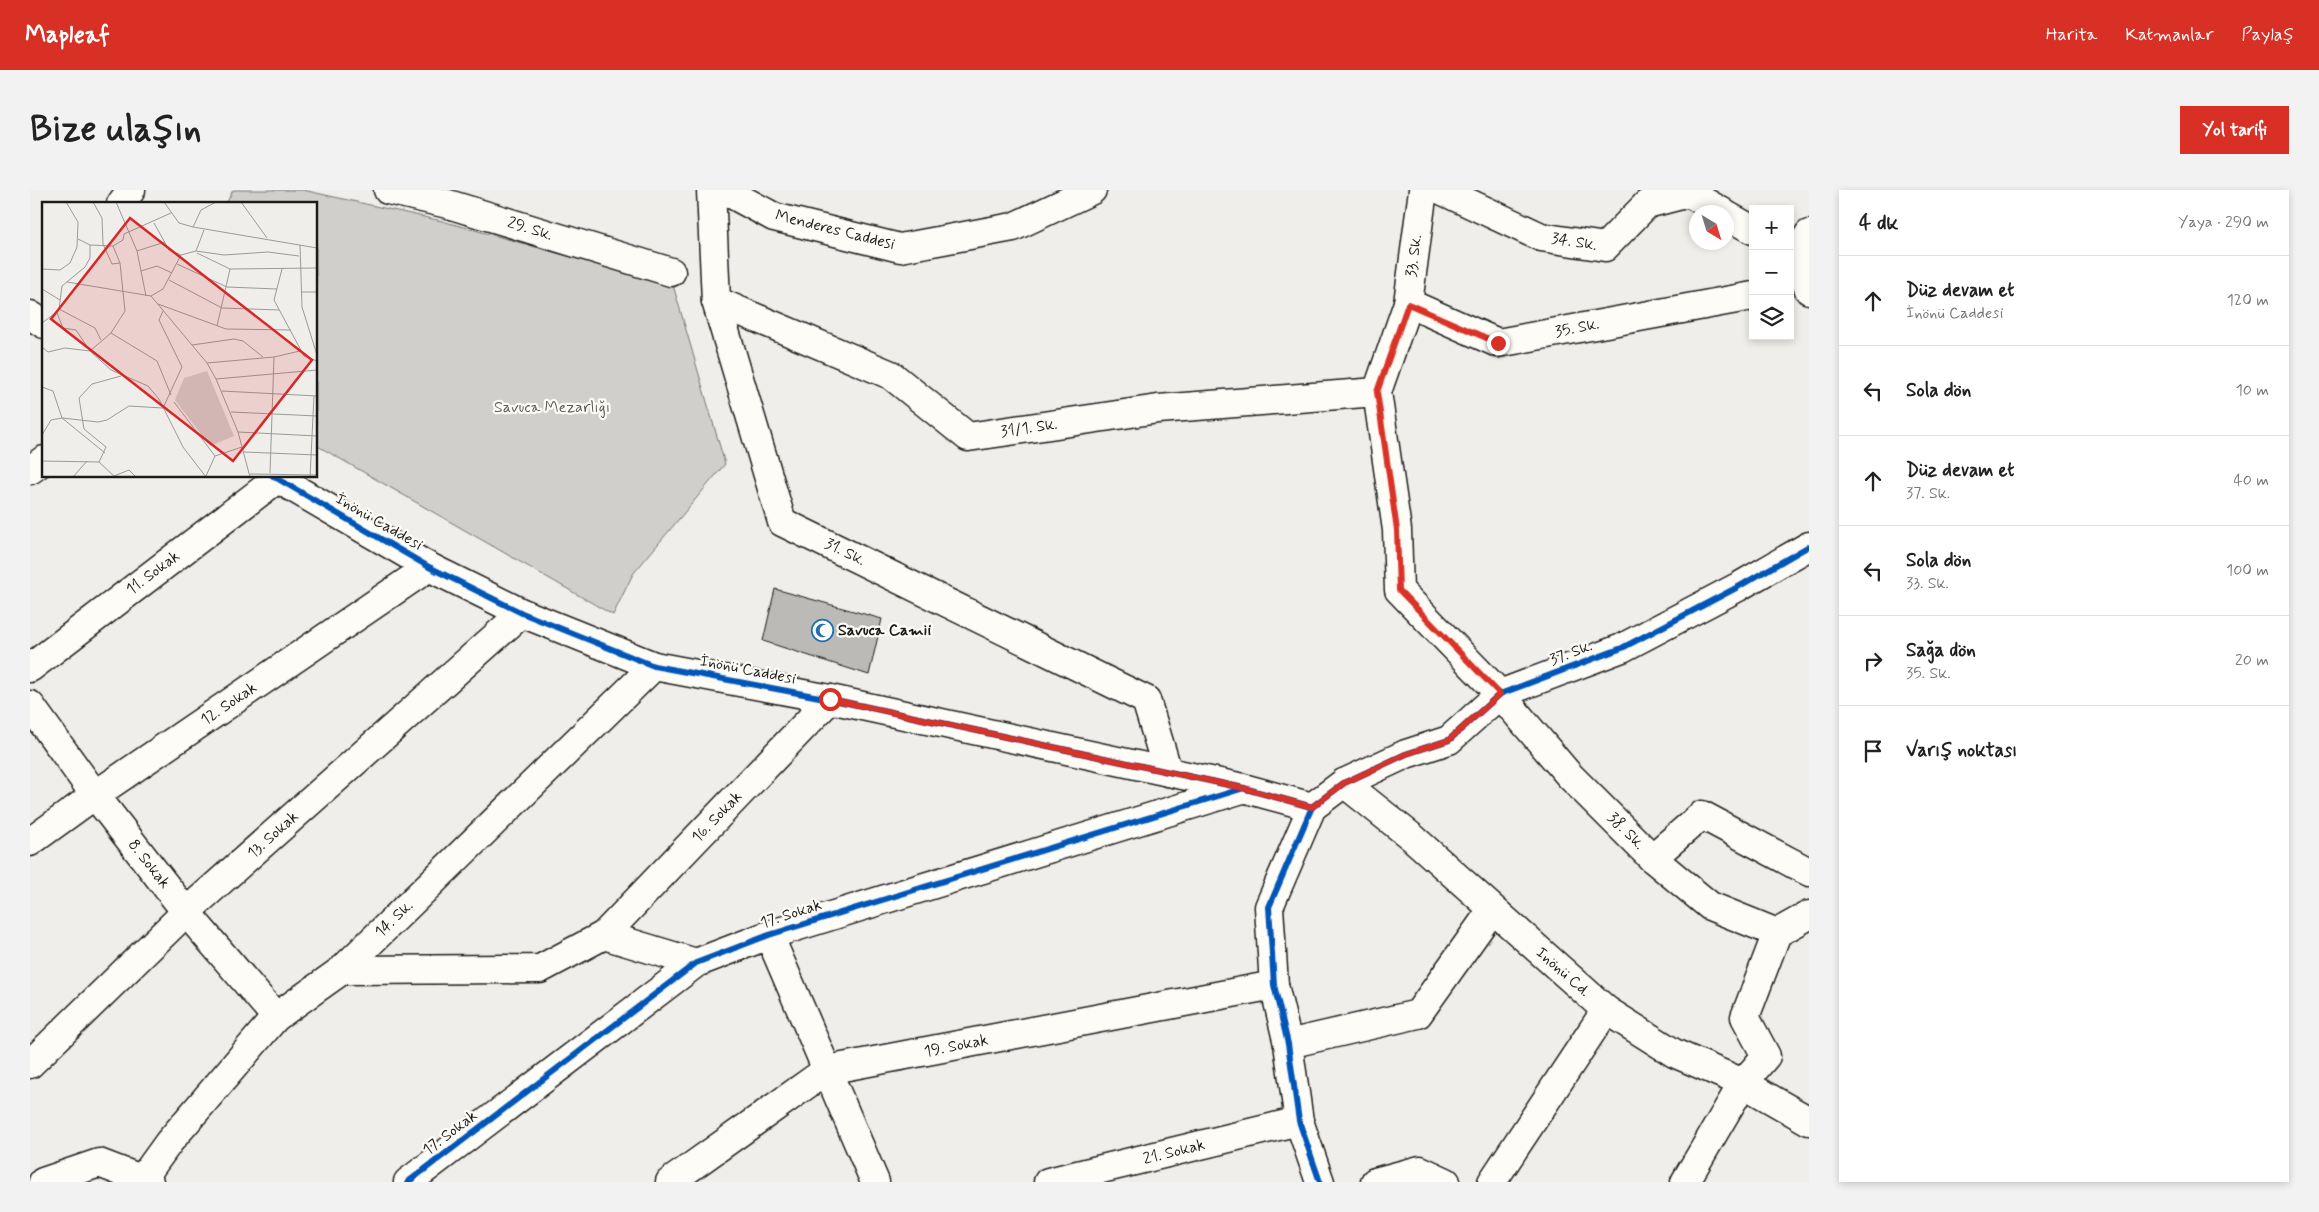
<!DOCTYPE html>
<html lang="tr">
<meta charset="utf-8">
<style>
:root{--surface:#fff;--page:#f2f2f2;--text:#222;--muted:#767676;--line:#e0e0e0;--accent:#d93025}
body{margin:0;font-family:Mynerve,sans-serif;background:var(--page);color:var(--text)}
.controls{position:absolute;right:15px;top:15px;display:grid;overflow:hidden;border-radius:0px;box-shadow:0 2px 8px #0003}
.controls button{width:45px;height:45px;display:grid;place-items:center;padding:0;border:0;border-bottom:1px solid var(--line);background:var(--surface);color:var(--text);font:25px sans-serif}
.compass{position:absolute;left:1659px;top:15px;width:45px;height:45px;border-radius:50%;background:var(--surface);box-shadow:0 2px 8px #0003;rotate:142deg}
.stop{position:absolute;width:15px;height:15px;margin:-11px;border:4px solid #d93025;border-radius:50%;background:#fff}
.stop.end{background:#d93025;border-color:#fff;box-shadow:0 1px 5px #0008}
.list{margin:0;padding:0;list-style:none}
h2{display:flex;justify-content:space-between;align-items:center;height:65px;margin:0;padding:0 20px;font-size:21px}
h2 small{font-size:16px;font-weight:400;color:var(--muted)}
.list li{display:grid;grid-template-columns:32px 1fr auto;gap:15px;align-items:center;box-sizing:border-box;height:90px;padding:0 20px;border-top:1px solid var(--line)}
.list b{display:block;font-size:19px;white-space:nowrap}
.list p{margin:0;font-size:16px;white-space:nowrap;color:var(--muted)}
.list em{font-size:16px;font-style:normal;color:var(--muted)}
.icon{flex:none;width:28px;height:28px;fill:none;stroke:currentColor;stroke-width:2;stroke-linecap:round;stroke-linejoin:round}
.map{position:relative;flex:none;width:1779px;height:992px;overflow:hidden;border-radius:0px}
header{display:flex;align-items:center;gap:30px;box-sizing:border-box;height:70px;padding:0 25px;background:var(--accent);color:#fff}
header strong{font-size:24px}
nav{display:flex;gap:28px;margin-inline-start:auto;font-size:18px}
.intro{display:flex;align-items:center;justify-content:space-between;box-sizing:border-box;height:120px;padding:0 30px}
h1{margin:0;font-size:35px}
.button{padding:12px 22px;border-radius:0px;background:var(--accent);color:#fff;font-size:18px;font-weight:700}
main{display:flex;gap:30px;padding:0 30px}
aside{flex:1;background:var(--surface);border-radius:0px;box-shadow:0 2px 8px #0003}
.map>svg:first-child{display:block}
.green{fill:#d0cfcc;stroke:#767674}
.building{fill:#bbbab6;stroke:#1c1c1c}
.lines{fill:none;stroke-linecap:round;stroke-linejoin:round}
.minor-casing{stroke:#1c1c1c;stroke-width:31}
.minor{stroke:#fdfcf7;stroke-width:28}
.cycleway-casing{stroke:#fdfcf7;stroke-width:9}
.cycleway{stroke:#0057b8;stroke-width:6}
.route{stroke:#d93025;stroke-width:6}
.labels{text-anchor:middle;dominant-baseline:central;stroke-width:4.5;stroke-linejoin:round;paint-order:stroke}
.street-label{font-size:16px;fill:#1c1c1c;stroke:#fdfcf7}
.park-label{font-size:16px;fill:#5b5b5a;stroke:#fdfcf7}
.poi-label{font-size:16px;font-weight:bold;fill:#1c1c1c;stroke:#fdfcf7;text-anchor:start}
.inset-road{fill:none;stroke:#9b9a98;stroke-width:1}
.view{fill:#d62828;fill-opacity:0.15;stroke:#d62828;stroke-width:2.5}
.inset-edge{fill:none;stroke:#1c1c1c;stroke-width:2.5}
</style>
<header>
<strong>Mapleaf</strong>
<nav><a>Harita</a><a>Katmanlar</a><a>Paylaş</a></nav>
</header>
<div class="intro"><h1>Bize ulaşın</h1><a class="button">Yol tarifi</a></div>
<main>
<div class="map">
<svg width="1779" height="992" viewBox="0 0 1779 992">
<rect width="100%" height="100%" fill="#f0eeea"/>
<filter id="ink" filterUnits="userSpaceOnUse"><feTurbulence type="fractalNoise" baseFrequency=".02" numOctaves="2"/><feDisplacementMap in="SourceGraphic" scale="10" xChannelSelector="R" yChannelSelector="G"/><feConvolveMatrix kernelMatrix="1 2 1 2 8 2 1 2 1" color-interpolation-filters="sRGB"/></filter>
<g filter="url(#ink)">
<path class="green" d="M203 0H273L412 31 643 95 695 274 603 384 583 425 286 255V14H196Z"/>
<path class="building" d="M745 399 852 429 839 485 733 451Z"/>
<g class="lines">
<defs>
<g id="minor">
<path d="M358 0 418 14 641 82"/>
<path d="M681 0 686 111 752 332 1116 510 1138 582"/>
<path d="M694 0 744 27 870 58 983 37 1062 0"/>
<path d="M1393 0 1378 113 1347 202 1367 340 1369 400 1470 504 1539 585 1622 668 1680 716 1747 743"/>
<path d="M1411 0 1511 47 1575 57 1617 14 1659 3 1692 22"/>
<path d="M91 14 101 0"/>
<path d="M1696 25 1723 40"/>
<path d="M1779 44 1766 65 1779 100"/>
<path d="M686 111 861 185 938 247 1128 219 1347 202"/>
<path d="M1378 113 1468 153 1723 106"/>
<path d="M0 125 14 134"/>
<path d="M0 280 14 270"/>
<path d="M243 286 399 377 492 423 624 476 800 509 1213 598 1282 617"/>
<path d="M0 478 247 289"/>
<path d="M0 515 65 605 156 722 246 827"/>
<path d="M1314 593 1383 648 1576 820 1644 863 1713 893 1779 931"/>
<path d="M0 652 65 605 399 377"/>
<path d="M1622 668 1672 625 1779 682"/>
<path d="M574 745 666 773"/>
<path d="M739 745 845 992"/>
<path d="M312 780 510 779 574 745 800 509"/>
<path d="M1258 854 1388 824 1462 720"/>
<path d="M0 874 156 722 492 423"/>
<path d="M113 988 139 952 246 827 312 780 624 476"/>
<path d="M13 992 69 973 119 992"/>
<path d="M378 992 666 773 739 745 1212 599"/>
<path d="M640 992 797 880 1244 795"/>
<path d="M1018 992 1269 931"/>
<path d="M1290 992 1269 931 1258 854 1244 795 1239 717 1282 617 1314 593 1376 564 1419 550 1470 504 1592 458 1708 397 1779 356"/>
<path d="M1345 992 1390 980 1416 992"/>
<path d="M1462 992 1576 820"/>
<path d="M1655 992 1713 893 1736 866 1715 827 1747 743 1779 725"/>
</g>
</defs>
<use href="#minor" class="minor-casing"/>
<use href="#minor" class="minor"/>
<defs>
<g id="cycleway">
<path d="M243 286 399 377 492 423 624 476 800 509 1213 598 1282 617"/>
<path d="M378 992 666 773 739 745 1211 599"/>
<path d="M1290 992 1269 931 1258 854 1244 795 1239 717 1282 617 1314 593 1376 564 1419 550 1470 504 1592 458 1708 397 1779 356"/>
</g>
</defs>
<use href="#cycleway" class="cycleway-casing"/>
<use href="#cycleway" class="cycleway"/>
</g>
</g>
<g class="lines" filter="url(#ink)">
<path class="route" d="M800 509 1213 598 1282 617 1314 593 1376 564 1419 550 1470 504 1369 400 1367 340 1347 202 1378 114 1468 153"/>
</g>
<defs>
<symbol id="mosque-ring" viewBox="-11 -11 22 22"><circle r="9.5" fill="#fdfcf7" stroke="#1f6fb2" stroke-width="1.5"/><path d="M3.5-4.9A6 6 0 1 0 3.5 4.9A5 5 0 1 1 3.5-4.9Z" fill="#1f6fb2"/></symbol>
</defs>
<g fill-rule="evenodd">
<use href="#mosque-ring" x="780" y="428" width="25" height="25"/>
</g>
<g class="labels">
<g class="street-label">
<text transform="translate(500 39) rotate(17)">29. Sk.</text>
<text transform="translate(805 40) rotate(14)">Menderes Caddesi</text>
<text transform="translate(1544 52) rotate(9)">34. Sk.</text>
<text transform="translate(1384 66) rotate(-83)">33. Sk.</text>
<text transform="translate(1547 138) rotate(-11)">35. Sk.</text>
<text transform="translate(999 238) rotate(-8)">31/1. Sk.</text>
<text transform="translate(349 332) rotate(30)">İnönü Caddesi</text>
<text transform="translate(815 362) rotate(26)">31. Sk.</text>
<text transform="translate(123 383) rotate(-37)">11. Sokak</text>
<text transform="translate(1541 463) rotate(-21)">37. Sk.</text>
<text transform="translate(718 480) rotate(11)">İnönü Caddesi</text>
<text transform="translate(199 514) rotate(-34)">12. Sokak</text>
<text transform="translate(687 627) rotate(-46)">16. Sokak</text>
<text transform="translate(1596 641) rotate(45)">38. Sk.</text>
<text transform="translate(243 645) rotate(-42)">13. Sokak</text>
<text transform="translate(119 674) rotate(52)">8. Sokak</text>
<text transform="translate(761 724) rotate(-18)">17. Sokak</text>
<text transform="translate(364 729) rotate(-44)">14. Sk.</text>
<text transform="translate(1533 782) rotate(41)">Inönü Cd.</text>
<text transform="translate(926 856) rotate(-11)">19. Sokak</text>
<text transform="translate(420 943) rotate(-37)">17. Sokak</text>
<text transform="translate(1144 962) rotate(-14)">21. Sokak</text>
</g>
<g class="park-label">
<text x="522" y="217">Savuca Mezarlığı</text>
</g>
<g class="poi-label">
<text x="808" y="440">Savuca Camii</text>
</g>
</g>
<g transform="translate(12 12)">
<rect width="275" height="275" fill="#f0eeea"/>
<path d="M165 169 192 234 168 244 133 198 142 176Z" fill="#d0cfcc"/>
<path class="inset-road" d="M51 0 60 16 61 42 70 62 78 61M74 0 95 49 104 94M122 0 137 21 151 25 275 46M199 0 225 36M112 21 127 48 139 53 154 49 182 53 226 50 257 54M151 25 159 8 174 0M36 37 48 43 71 44 81 38 82 32 129 11M258 43 260 105 275 153M95 49 123 40M154 49 162 28M155 51 188 67 275 66M135 62 185 85 235 87M0 67 18 68 28 61 35 45 36 20 24 0M240 67 232 98 262 154 275 159M99 69 115 64 130 71M127 78 180 106 237 108M25 80 109 94 121 87 139 53M0 87 18 98M259 90H275M109 94 165 161 174 177 196 230 208 275M116 102 184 127 249 128M17 107 20 84 43 65 48 56V43M17 107 53 126 59 138M15 111 21 126 34 128 48 149 69 131 83 109 78 61 71 44M0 121 16 109M175 124 188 67M69 131 115 159 129 193M150 143 192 137 201 139 221 155M0 145 6 150 23 146 48 149 69 168 106 184 117 197 141 245 164 275M165 161 232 155 258 149M174 177 275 168M0 185 11 189 20 216M180 189 275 194M132 200 173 254M189 210 275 214M20 216 56 220 65 218 87 204 121 206 140 165 117 118 121 109M196 230 275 234M0 233 9 218 20 216 63 251M202 250 275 253M0 259 57 260 73 275M57 260 64 245 42 227 37 196 50 182 79 174M228 271 232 155M208 272 275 273M72 274 87 268 94 275M164 274 173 254 200 245M31 275 45 259M268 275 272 194"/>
<path class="view" d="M88 16 270 158 191 259 9 117Z"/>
<rect width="275" height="275" class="inset-edge"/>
</g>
</svg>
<div class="controls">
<button>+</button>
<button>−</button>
<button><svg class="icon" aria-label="layers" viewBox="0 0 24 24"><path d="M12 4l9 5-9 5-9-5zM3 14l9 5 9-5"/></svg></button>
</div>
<svg class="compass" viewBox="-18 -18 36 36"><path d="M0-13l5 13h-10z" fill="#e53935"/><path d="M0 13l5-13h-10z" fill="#767676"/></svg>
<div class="stop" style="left:800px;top:509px"></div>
<div class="stop end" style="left:1468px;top:153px"></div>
</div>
<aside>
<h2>4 dk<small>Yaya · 290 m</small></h2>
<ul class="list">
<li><svg class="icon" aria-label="ahead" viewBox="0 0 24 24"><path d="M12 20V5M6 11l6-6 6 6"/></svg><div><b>Düz devam et</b><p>İnönü Caddesi</p></div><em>120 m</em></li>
<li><svg class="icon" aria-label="left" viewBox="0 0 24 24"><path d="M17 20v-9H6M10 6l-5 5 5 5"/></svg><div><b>Sola dön</b></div><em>10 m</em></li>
<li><svg class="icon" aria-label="ahead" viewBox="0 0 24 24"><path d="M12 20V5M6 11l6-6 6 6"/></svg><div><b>Düz devam et</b><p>37. Sk.</p></div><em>40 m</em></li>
<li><svg class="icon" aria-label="left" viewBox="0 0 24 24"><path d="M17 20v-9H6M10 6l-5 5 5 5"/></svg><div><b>Sola dön</b><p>33. Sk.</p></div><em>100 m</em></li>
<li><svg class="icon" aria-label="right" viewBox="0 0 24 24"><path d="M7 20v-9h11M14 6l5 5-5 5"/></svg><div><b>Sağa dön</b><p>35. Sk.</p></div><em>20 m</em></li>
<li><svg class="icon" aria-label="arrive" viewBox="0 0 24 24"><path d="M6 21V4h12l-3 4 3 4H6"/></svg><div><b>Varış noktası</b></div></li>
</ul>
</aside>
</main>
